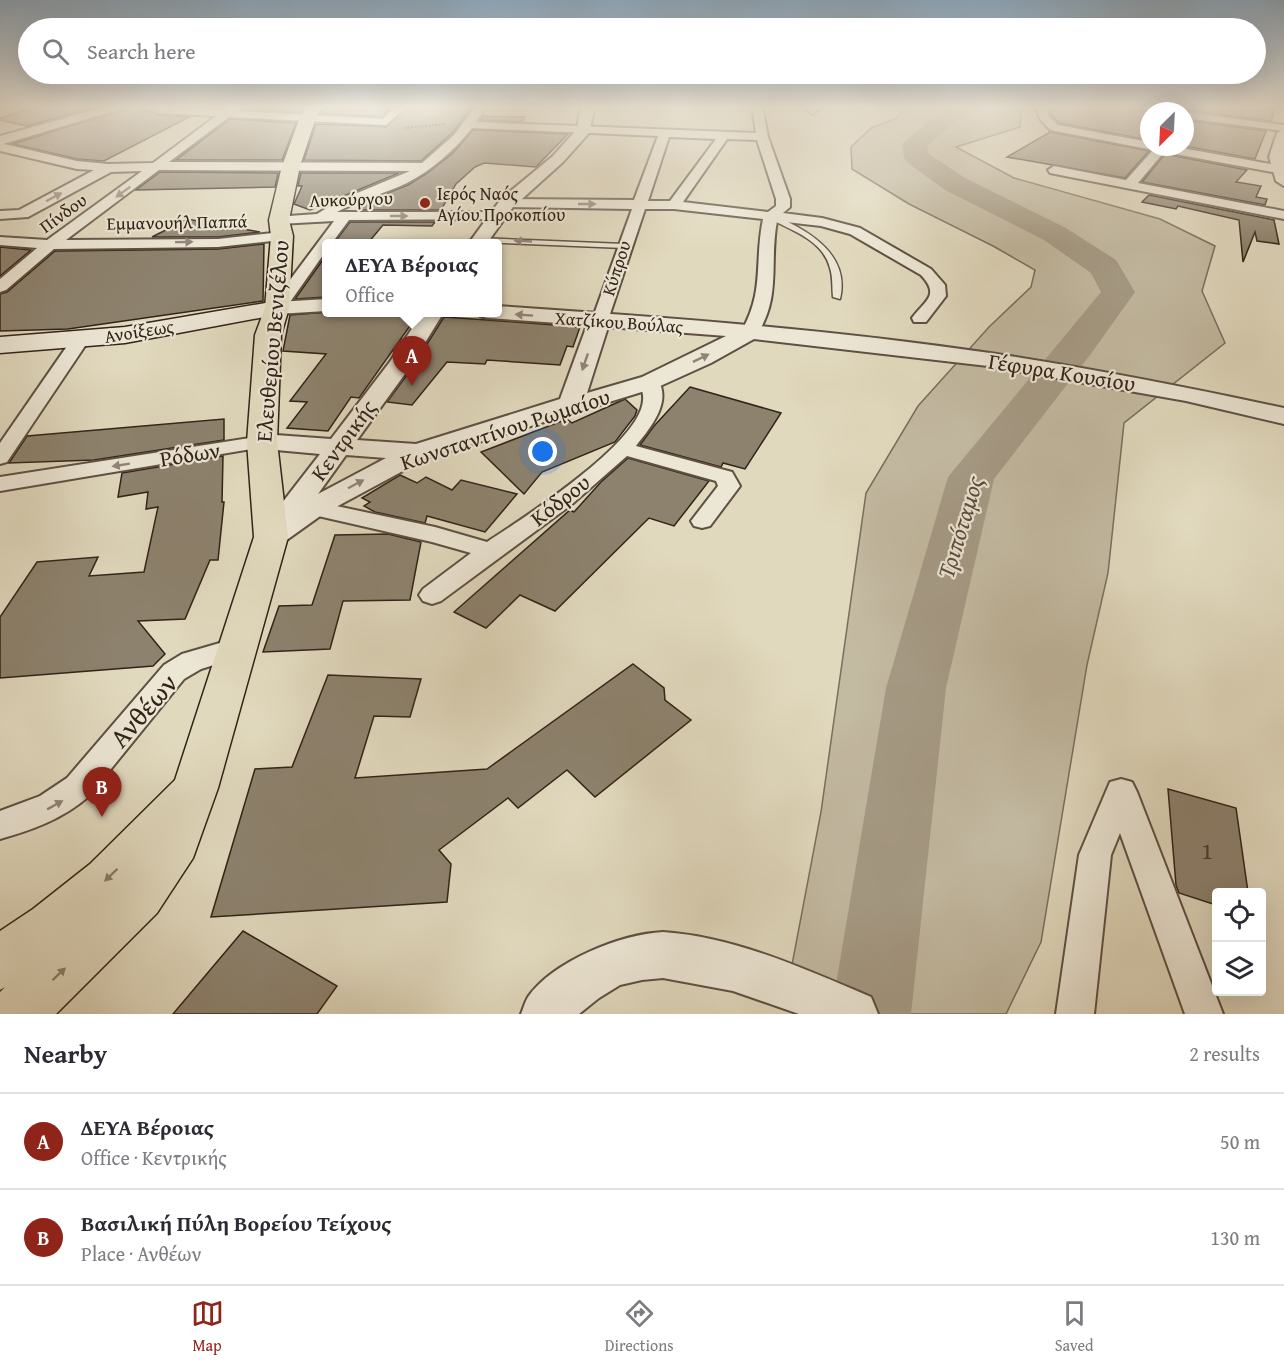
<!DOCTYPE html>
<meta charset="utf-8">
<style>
:root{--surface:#fff;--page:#f2f2f3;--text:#2b2b33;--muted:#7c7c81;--line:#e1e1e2;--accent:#8f2418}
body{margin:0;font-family:"Gentium Book Plus",serif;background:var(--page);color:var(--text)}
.controls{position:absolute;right:18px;bottom:18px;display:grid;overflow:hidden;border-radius:6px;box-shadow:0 6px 24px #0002}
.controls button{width:54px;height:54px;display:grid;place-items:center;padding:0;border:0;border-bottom:2px solid var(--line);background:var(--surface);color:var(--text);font:30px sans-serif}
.compass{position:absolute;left:1140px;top:102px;width:54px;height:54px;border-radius:50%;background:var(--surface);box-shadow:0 6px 24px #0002;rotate:204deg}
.you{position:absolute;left:543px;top:452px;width:21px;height:21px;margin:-15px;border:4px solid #fff;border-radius:50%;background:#1a73e8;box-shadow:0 0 0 9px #1a73e833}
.badge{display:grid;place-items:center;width:39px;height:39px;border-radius:50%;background:var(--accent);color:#fff;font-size:20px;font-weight:700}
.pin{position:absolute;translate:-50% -50px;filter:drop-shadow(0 2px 3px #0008)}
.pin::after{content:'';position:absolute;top:32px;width:21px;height:18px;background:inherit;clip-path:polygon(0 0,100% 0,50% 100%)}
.popup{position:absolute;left:322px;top:239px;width:180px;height:78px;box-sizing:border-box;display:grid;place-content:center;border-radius:6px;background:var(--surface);filter:drop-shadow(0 2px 4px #0005);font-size:20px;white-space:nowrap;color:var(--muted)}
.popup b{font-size:22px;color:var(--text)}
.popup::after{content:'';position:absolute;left:50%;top:100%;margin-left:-12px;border:12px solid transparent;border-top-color:var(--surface)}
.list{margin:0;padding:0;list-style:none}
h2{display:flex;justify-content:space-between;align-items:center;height:78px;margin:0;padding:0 24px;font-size:26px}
h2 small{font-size:20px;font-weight:400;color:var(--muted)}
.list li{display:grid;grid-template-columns:39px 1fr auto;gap:18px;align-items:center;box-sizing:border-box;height:96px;padding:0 24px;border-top:2px solid var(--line)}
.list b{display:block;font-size:22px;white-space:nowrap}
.list p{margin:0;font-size:20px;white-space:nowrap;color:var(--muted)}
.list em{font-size:20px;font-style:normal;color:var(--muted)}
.icon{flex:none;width:33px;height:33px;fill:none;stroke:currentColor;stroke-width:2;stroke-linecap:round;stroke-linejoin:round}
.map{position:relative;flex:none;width:1284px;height:1014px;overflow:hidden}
.search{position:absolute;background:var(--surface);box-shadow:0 6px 24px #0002;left:18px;right:18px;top:18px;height:66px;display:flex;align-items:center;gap:15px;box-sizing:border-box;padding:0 21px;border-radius:33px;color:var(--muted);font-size:22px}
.sheet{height:270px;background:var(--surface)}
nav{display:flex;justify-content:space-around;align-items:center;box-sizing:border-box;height:84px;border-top:2px solid var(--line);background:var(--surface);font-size:16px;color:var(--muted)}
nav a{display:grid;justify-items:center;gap:3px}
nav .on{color:var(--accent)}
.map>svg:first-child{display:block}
.green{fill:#c3baa2;stroke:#7a6e5d;stroke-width:1.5}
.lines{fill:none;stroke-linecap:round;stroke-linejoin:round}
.river{fill:#a69b86;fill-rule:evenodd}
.building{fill:#8d826e;stroke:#322318;stroke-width:1.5}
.service-casing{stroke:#5e5042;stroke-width:3}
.minor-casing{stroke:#5e5042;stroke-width:4}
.tertiary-casing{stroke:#5e5042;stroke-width:4}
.secondary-casing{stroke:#322318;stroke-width:3}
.primary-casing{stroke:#322318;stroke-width:3}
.path{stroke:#322318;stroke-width:2;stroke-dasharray:2 1.5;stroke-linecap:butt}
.service{fill:#ece6d5;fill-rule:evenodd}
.minor{fill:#ece6d5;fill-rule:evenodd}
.tertiary{fill:#ece6d5;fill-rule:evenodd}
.secondary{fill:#ece6d5;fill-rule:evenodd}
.primary{fill:#e1d9be;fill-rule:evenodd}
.oneway{fill:#8f8476}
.oneway2{fill:#8a7e6b}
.poi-dot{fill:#8f2418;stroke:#ece6d5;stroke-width:2}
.labels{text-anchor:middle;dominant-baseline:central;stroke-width:4.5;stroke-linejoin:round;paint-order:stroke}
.far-poi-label{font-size:18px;fill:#322318;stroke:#ece6d5;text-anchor:start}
.far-street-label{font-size:18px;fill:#322318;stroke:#ece6d5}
.street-label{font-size:22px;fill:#322318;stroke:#ece6d5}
.water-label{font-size:24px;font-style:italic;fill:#5b4d3e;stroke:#ece6d5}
.near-number-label{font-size:24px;fill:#493b2e}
.near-street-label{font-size:27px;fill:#322318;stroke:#ece6d5}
</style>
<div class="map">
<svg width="1284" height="1014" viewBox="0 0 1284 1014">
<rect width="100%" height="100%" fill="#e1d9be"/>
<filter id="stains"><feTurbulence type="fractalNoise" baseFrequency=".00333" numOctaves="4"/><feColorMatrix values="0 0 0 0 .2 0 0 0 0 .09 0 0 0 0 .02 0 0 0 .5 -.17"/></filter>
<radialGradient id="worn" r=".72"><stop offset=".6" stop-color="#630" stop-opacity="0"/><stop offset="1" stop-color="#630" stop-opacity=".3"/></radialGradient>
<path class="green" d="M909 106H1022L1020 127 956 147 1014 178 1160 219 1215 246 1202 291 1225 343 1124 423 1108 573 1087 665 1041 942 1006 1014H902L791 970 821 812 866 493 918 406 989 327 1031 287 1035 270 993 246 909 204 852 169 851 147 871 128 895 119Z"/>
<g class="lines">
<path class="river" d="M942 106H964L966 112 927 146 929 154 965 178 1066 228 1116 260 1135 292 1090 355 994 479 946 688 911 1014H831L886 688 948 477 1101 292 1091 273 1044 240 945 190 908 163 904 158 902 144 943 110Z"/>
</g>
<g class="building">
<path d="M39 106H98L27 126 0 120V118Z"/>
<path d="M133 106 159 115 189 117 104 161 77 159 13 144Z"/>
<path d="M245 106H305L301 112 242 109Z"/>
<path d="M325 106H392L382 117 321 113Z"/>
<path d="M410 106H473L452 133 421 161 304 160 316 124 386 127Z"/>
<path d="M1078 106H1138L1149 112V140L1059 123 1050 113V110L1081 109Z"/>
<path d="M1166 106H1276L1271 121 1185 110 1172 111Z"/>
<path d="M483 116 525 117 522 122 480 120Z"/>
<path d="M230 119 296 123 282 160H176Z"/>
<path d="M1185 120 1266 131 1255 159 1185 146Z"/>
<path d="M473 130 568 134 536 167 484 163 475 167 456 184 441 210H359L365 202 408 185 426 174 452 154Z"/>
<path d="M1050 132 1149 151 1125 178 1007 157Z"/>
<path d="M1165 154 1247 170 1236 182 1261 186 1256 197 1267 199 1265 205 1142 182Z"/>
<path d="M160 172 278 173 275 187 136 190Z"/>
<path d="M301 173H399L310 210 294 204 302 186H298Z"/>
<path d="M1149 195 1274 220 1279 244 1257 241 1255 232 1243 262 1239 220 1178 206 1176 209 1142 202Z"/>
<path d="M187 219 260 232 218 237H152Z"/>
<path d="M350 222H435L432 226 383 225 368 243H334Z"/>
<path d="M264 244 263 301 68 329 0 331V294L7 292 55 251 218 249Z"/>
<path d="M0 247 31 250 0 276Z"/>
<path d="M327 254V297L295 299Z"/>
<path d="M328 312 417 316 359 398 351 397 328 431 287 428 307 402 290 401 326 354 283 351 290 315Z"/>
<path d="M444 317 487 320 580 327 573 347 567 346 560 365 487 360 485 364 447 362 412 405 387 402 412 368Z"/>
<path d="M690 387 781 413 745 469 723 463 721 467 640 445 654 426Z"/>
<path d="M625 399 637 410 635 416 615 442 542 472 524 494 481 452 567 419 572 423Z"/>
<path d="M224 419V440L94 460 9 463 27 436Z"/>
<path d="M223 456 222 502H224L218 560H210L185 619 138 621 165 654 153 666 0 678V617L37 562 98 557 89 576 144 572 158 507 146 509 148 492 118 497 122 473Z"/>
<path d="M628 458 709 481 674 526 649 518 555 611 520 595 486 628 454 612 570 510 574 512 601 482Z"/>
<path d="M400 475 417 483 426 477 452 490 461 480 517 494 485 532 427 516 425 523 375 512 364 506 370 502 362 498Z"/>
<path d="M388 534 421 542 410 600 343 601 330 649 263 652 279 606 312 605 335 535Z"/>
<path d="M633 664 664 688 665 700 691 720 595 797 567 770 518 808 508 798 439 850 451 864 447 902 211 917 255 769 292 767 328 675 421 679 410 717 374 716 355 778 487 769Z"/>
<path d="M1168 789 1236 808 1248 892H1216V905L1179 893 1176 885Z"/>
<path d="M243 931 337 986 317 1014H173Z"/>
</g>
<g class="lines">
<defs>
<g id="service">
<path d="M768 214C776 214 783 219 790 223 820 238 849 261 840 299L833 297C832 287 833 277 830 268 823 240 791 230 768 218Z"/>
<path d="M478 238 624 244 628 246 624 248 481 242 477 240Z"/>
</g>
<g id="minor">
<path d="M137 106 224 110 230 106H242L237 111 383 119 396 106H408L386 125 229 117 169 162 422 163 454 135 476 106H487L476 122 756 133 752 106H762L768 137 790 199V207L783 213 822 218 860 228 931 269 945 285 946 296 926 322H914L912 318C924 301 941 296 921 275L850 234 821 226 777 221C769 263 782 297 756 336H744L741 332C765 291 754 262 763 219L674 209H645L608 320 606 324H594L592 320 632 209 507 207 500 203 507 199 634 200 658 136 472 128C454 151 432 170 407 183 384 194 359 200 337 212H497L504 216 502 219 349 220 332 243H326V251L283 312 277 313 269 308 334 221 279 224 274 223 272 220 274 217 317 214 338 201 410 171 159 170 66 240 218 239 282 232 289 236 282 240 218 247 54 249 6 290 0 292V279L37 248 0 245V237L47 240 142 171 111 172 28 217 0 219V211L19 210 94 170 77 169 0 151V143L77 161 108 164 153 163 216 116 159 113ZM669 137 716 139 670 201H648ZM727 139 757 140 776 199V206L768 212 683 202Z"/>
<path d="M811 106H822L813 114 808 111Z"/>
<path d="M1035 106H1045L1050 118 1058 125 1149 142V147H1176L1282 166V172L1278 173 1164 152 1138 183 1284 211V219L1050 173 1048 170 1054 166 1126 180 1153 150 1050 130 1040 119Z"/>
<path d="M1140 106H1160L1170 111H1152Z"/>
<path d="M1185 112 1284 125V131L1185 118Z"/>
<path d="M80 335 86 336 89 340 7 462 0 464V443L74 336Z"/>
<path d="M650 376 657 378C673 402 650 428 636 446L732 472 740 486 710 526 702 528 694 526 691 521 718 486 716 481 627 456 571 505 441 601 432 604 423 601 419 595 423 589 471 553 432 542 305 513 302 508 305 503 313 501 435 527 487 542C522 519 641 443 643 400 644 395 641 388 641 382L643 378Z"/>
<path d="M262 436 269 438 272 442 269 446 0 491V477Z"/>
<path d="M237 638 246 641 250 648 246 655 201 669 184 679 89 796C63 819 32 830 0 839V811L40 796 67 778 164 665 182 654Z"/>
<path d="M1121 779 1132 782 1137 792 1223 1014H1185L1120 833 1111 855 1094 1014H1056L1079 855 1110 782Z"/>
</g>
<g id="tertiary">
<path d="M108 106H131L0 145V136Z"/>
<path d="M581 106H595L589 133 563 162 513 207 487 243H469L501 199 553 156 577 129Z"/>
<path d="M1284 129V186L1276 181 1269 157 1277 133Z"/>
<path d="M326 299V311L277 314 270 312 267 308 270 304 277 302Z"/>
<path d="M498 306C662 317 827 329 990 353 1089 368 1186 387 1284 408V424L1186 401 988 366 754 339 711 363 658 387 427 458 323 514 281 544 271 547 261 544 256 537 261 530 273 522 271 519 275 512 320 454 253 448 249 442 253 436 262 434 331 439 389 363 423 312H444L410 367 357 440 416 444 560 399 587 325 487 318 480 316 477 312H498ZM608 327 726 336 642 377 587 393ZM346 455 386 458 318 494Z"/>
<path d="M663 932C736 937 805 969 871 997L878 1014H799L733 991 663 978 642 980 620 985 599 998 579 1014H521C523 1009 525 1002 528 997 553 961 621 934 663 932Z"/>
</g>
<path id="secondary" d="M277 301 286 303 289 308 286 313 125 343 0 353V337L125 327Z"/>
<path id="primary" d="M308 106H323L316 117 300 166 289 220 293 236 289 308 281 335 277 442 288 537 218 788 193 858 157 913 56 1014H0V992L5 987 0 990V931L33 909 90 864 175 780 254 537 247 442 255 335 265 308 271 236 269 220 282 166 300 117Z"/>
</defs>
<use href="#service" class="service-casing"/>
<use href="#minor" class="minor-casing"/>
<use href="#tertiary" class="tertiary-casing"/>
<use href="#secondary" class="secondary-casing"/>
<use href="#primary" class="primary-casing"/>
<path class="path" d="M404 128 446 124"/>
<use href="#service" class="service"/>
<use href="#minor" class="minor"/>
<use href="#tertiary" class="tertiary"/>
<use href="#secondary" class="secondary"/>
<use href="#primary" class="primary"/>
</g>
<defs><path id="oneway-solid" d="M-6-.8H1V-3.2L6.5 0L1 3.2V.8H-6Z" transform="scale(1.5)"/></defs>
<g class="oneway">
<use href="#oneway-solid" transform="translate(123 192) rotate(144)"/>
<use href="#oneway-solid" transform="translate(54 197) rotate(-28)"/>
<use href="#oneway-solid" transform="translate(587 204)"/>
<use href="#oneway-solid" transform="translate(399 216)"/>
<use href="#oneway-solid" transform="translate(523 241) rotate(-177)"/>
<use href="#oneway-solid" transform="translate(184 242) rotate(-1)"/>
<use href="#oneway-solid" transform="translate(524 315) rotate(-176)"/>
<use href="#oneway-solid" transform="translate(701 358) rotate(-26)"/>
<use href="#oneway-solid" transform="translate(585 362) rotate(109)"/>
<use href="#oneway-solid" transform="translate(121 465) rotate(171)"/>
<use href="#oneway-solid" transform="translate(356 484) rotate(-28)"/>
<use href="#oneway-solid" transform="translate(55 805) rotate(-29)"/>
</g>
<g class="oneway2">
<use href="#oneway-solid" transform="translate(111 875) rotate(136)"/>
<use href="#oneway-solid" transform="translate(59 974) rotate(-44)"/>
</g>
<linearGradient id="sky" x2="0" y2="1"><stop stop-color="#8daac1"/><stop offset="0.43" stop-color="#f2eee2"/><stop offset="1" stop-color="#f2eee2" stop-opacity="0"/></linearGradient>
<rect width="1284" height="248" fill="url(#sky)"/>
<circle class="poi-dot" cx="425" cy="203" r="6"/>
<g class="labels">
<g class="far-poi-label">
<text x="437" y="193">Ιερός Ναός<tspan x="437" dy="21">Αγίου Προκοπίου</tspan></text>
</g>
<g class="far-street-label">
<text transform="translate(351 199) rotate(-2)">Λυκούργου</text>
<text transform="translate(63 213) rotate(-36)">Πίνδου</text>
<text transform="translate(177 222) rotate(-1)">Εμμανουήλ Παππά</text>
<text transform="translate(616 268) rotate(-72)">Κύπρου</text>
<text transform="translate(619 322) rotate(4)">Χατζίκου Βούλας</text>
<text transform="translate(139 331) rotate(-9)">Ανοίξεως</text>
</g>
<g class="street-label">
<text transform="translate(272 341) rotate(-85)">Ελευθερίου Βενιζέλου</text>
<text transform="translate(1062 372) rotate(9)">Γέφυρα Κουσίου</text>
<text transform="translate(505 429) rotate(-18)">Κωνσταντίνου Ρωμαίου</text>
<text transform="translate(343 440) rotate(-54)">Κεντρικής</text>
<text transform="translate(190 454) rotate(-9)">Ρόδων</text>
<text transform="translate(560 500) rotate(-38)">Κόδρου</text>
</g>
<g class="water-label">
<text transform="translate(960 527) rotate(-73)">Τριπόταμος</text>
</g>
<g class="near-number-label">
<text x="1207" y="850">1</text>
</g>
<g class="near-street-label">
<text transform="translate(143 710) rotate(-49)">Ανθέων</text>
</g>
</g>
<rect width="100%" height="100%" filter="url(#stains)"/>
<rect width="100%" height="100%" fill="url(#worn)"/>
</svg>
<div class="controls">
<button><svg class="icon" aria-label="locate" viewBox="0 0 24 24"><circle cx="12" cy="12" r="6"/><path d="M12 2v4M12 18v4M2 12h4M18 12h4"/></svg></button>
<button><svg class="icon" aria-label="layers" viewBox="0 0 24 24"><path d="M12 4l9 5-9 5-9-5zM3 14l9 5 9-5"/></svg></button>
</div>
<svg class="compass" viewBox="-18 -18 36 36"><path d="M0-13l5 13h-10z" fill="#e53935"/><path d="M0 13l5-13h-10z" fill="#7c7c81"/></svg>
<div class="you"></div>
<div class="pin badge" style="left:412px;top:386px">A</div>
<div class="popup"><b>ΔΕΥΑ Βέροιας</b>Office</div>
<div class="pin badge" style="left:102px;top:817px">B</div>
<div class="search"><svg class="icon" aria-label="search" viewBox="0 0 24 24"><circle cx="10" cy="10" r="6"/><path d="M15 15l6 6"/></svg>Search here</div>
</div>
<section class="sheet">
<h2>Nearby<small>2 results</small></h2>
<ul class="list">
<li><span class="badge">A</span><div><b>ΔΕΥΑ Βέροιας</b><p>Office · Κεντρικής</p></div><em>50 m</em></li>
<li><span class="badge">B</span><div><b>Βασιλική Πύλη Βορείου Τείχους</b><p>Place · Ανθέων</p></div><em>130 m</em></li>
</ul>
</section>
<nav>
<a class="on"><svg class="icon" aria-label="map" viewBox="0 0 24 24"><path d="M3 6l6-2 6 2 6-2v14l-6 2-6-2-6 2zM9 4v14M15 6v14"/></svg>Map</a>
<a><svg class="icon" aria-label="directions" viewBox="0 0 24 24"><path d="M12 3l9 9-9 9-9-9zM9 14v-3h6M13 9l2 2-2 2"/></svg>Directions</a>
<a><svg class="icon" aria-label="saved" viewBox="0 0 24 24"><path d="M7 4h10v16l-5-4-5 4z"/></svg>Saved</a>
</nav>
